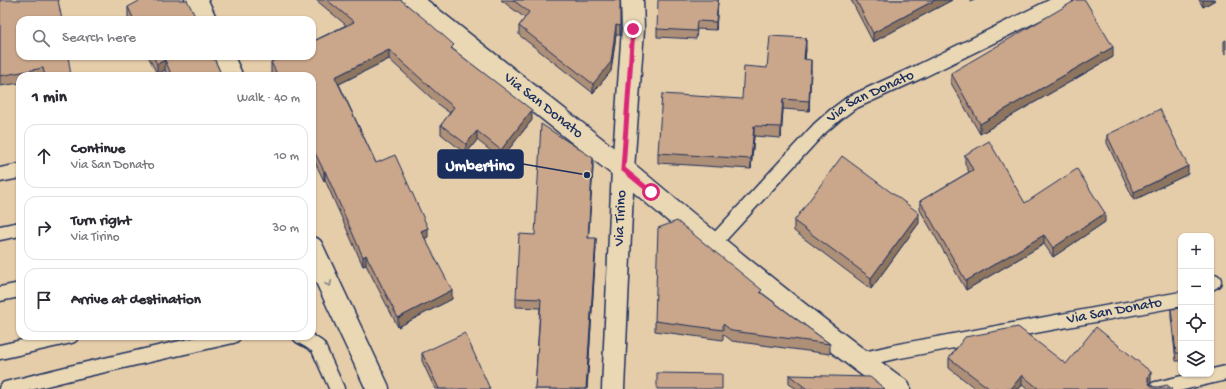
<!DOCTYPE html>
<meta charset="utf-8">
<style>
:root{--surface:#fff;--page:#f2f2f3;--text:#2b2b33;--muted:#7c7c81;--line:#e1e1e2}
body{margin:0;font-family:"Gochi Hand",sans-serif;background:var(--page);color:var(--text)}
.controls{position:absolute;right:12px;bottom:12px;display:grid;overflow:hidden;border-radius:8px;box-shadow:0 1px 3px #0004}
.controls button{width:36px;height:36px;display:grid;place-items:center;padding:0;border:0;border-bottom:1px solid var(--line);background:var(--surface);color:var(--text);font:20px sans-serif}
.stop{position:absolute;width:12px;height:12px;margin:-9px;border:3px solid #db2777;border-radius:50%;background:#fff}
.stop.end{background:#db2777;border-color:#fff;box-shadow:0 1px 4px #0008}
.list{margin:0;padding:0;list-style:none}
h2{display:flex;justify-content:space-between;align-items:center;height:52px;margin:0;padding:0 16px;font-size:17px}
h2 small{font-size:13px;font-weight:400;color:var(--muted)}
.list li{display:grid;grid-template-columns:26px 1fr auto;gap:12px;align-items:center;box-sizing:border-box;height:64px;margin:0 8px 8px;padding:0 8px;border:1px solid var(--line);border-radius:12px}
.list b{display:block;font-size:15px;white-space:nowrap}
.list p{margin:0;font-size:13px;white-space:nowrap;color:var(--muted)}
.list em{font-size:13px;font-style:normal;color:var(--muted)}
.icon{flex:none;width:22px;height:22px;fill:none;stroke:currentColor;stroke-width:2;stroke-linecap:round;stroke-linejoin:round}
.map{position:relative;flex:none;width:1226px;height:389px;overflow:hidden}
.search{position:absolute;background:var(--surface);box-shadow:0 1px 3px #0004;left:16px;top:16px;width:300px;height:44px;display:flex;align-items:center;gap:10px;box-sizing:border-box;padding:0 14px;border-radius:12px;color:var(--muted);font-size:15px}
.panel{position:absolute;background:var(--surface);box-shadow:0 1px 3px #0004;left:16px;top:72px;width:300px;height:268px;border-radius:12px}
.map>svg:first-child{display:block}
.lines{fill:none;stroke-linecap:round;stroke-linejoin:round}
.lane-casing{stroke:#1b2f5e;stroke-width:17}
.street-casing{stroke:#1b2f5e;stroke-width:25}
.secondary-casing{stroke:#1b2f5e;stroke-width:25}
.lane{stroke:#ead8b5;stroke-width:14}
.street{stroke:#ead8b5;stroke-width:22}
.secondary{stroke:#ead8b5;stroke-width:22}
.wall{fill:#ae8f77;stroke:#1b2f5e}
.shaded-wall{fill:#8d7461;stroke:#1b2f5e}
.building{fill:#caa68a;stroke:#1b2f5e}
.oneway{stroke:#82848a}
.route{stroke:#db2777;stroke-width:5}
.labels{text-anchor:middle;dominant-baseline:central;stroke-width:3.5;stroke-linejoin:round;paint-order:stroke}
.street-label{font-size:15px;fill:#1b2f5e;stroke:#ead8b5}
.leader{fill:none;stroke:#1b2f5e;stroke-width:1.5}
.callout-dot{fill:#1b2f5e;stroke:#ead8b5;stroke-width:1.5}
.callout{fill:#1b2f5e;stroke:#1b2f5e;stroke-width:1.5}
.callout-label{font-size:16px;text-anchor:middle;font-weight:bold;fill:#fff}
</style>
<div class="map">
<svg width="1226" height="389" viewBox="0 0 1226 389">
<rect width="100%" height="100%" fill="#e6cdaa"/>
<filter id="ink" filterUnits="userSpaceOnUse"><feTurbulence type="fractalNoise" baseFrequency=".025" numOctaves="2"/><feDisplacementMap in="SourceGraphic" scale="8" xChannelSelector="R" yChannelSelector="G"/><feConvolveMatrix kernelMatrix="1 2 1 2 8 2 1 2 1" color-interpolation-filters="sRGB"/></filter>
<g filter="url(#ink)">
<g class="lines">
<defs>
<g id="lane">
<path d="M0 175 20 171"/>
<path d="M0 233 20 229"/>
<path id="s1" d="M713 244 819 129 835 115 851 103 921 71 1065 0"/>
<path d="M1211 283 1214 281"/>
<path d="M0 294 20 290"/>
<path d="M300 336 309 341 318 347 337 389"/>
<path d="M0 352 71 336"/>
<path id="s2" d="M860 360 894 352 1181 299"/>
<path d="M6 389 70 373 233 336"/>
<path d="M1156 389 1226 373"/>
</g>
<g id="street">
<path d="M196 0 205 20"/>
<path id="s3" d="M409 0 623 169"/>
<path d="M222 56 231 76"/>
<path d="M312 248 378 389"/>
</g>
<g id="secondary">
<path d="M623 169C713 245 804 320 899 389"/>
<path id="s4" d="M613 389 623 169 633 29 632 0"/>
</g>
</defs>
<use href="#lane" class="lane-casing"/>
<use href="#street" class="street-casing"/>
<use href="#secondary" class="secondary-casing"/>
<use href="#lane" class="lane"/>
<use href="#street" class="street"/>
<use href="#secondary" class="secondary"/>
</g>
<g class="wall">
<path d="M0 0 71 76H20V83L0 86Z"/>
<path d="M316 0H401L454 50 532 120 501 159 477 140 466 154 441 134V125L450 113 440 106 389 59 339 84 376 163 428 237 425 238 452 299 398 327 366 265 363 266 325 180 324 181 312 156V76H273L271 72V62L346 25Z"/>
<path d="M501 0H620V35H616L611 71 593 93 519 35V26L525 18Z"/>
<path d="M718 0 716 30 697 29 696 39 657 37V29Z"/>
<path d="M851 0H952L873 42Z"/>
<path d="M1199 0H1215L1203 7Z"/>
<path d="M128 7 197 20H129L128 17Z"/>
<path d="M1226 40V54L1224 51V41Z"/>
<path d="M806 49 805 60 811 70 809 111 783 109 781 138 754 136 751 169 658 163V153L742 99 767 68Z"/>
<path d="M148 56H213L222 76H167L165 70 157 74Z"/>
<path d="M1113 57 980 134 951 83V73Z"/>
<path d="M1107 135 1188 174 1134 200 1107 143Z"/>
<path d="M965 155 1025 203 1105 222 1053 257 1044 244 966 290 920 210V201L969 172 965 164Z"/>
<path d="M593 167 588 238 596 247 587 389H535L540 308 516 307V298L535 235Z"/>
<path d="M794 221 919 223 871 289 794 231Z"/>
<path d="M762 293 830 344V354L732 341 723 334V340L655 331V321Z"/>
<path d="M1181 308V361H1176L1171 317V309Z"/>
<path d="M422 353 490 389H435L422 361Z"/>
<path d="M949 358 1066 364 1151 382 1150 384 1154 387 1172 389H1027L1022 385 1019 389H976L949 368Z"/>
<path d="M789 375 885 389H797L789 384Z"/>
</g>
<g class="shaded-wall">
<path d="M718 0 716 30V22Z"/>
<path d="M935 0H952L873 42V33Z"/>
<path d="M970 0H975L970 2Z"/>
<path d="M1203 0H1215L1203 7Z"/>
<path d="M616 25V35L611 71 593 93V84Z"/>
<path d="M806 38V49L804 70V59Z"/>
<path d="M1113 47V57L980 134V124Z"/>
<path d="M389 50V59L335 86V77Z"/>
<path d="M165 60V70L157 74V64Z"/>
<path d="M811 60V70L809 111V101Z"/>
<path d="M783 99V109L781 138V127Z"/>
<path d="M532 110V120L501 159V150Z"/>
<path d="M754 126V136L751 169V159Z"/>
<path d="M477 131V140L466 154V144Z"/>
<path d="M593 158V167L588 247V238Z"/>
<path d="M1188 166V174L1134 200V192Z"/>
<path d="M324 171H325V180L324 181Z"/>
<path d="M919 213V223L871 289V278Z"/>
<path d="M1105 213V222L1053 257V248Z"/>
<path d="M428 228V237L421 240V231Z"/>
<path d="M1044 235V244L966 290V281Z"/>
<path d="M596 238V247L587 389H586Z"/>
<path d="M366 255V265L363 266V257Z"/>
<path d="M452 290V299L398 327V318Z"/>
<path d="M1151 372V382L1148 387V377Z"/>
<path d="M1022 375V385L1019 389H1011Z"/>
</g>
<g class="building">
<path d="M0 0H58L62 20H20V56H68L71 76H45L43 68 0 76Z"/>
<path d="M141 0H187L197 20H134L128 7Z"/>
<path d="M327 0H401L428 22 454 45 451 48 532 110 501 150 477 131 466 144 441 125 454 107 440 96 389 50 335 77 376 163 395 155 428 228 421 231 452 290 398 318 366 255 363 257 325 171H324L312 147V76H278L271 62 284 56H312V42L354 22Z"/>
<path d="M513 0H620V26L616 25 611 62 593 84 519 26 529 12Z"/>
<path d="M658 0H718L716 22 697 21 696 31 657 29Z"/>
<path d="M856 0H935L873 33Z"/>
<path d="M1076 0H1085L1113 47 980 124 951 73Z"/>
<path d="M770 36 806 38 804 59 811 60 809 101 783 99 781 127 754 126 751 159 658 153 662 94 742 99 744 66 767 68Z"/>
<path d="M153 56H213L222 76H172L165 60 157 64Z"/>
<path d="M1160 109 1188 166 1134 192 1107 135Z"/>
<path d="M541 124 593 158 588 238H596L586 389H535L541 299 516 298 519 234 535 235Z"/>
<path d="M989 141 1025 203 1077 169 1105 213 1053 248 1044 235 966 281 920 201 973 170 965 155Z"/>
<path d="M842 156 919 213 871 278 794 221Z"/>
<path d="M677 221 762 290 760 292 830 344 732 331 723 324V330L655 321 658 228Z"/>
<path d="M1181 308V353H1176L1171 309Z"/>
<path d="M1018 327 1066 364 1096 327 1151 372 1148 377V381L1150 385 1154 387H1158L1167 385 1172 389H1039L1022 375 1011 389H990L949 358 965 337Z"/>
<path d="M465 333 490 389H439L422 353Z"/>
<path d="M657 373 722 374V389H657Z"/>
<path d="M789 375 870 377 885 389H807Z"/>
</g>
<defs><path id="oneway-chevron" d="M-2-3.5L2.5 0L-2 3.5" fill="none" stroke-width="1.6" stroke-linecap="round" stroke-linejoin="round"/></defs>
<use class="oneway" href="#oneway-chevron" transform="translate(329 284) rotate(65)"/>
</g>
<g class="lines" filter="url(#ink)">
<path class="route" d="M633 29 623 169 651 192"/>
</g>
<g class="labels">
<g class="street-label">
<text stroke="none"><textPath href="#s1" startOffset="218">Via San Donato</textPath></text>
<text stroke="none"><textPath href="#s3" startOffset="171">Via San Donato</textPath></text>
<text stroke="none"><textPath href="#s4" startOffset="171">Via Tirino</textPath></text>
<text stroke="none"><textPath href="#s2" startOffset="259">Via San Donato</textPath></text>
</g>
</g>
<path class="leader" d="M587 175L523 164"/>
<circle class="callout-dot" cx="587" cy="175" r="4"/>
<rect class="callout" x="438" y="150" width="85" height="28" rx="4"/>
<g class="callout-label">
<text x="480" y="170">Umbertino</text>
</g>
</svg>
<div class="controls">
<button>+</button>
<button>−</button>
<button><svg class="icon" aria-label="locate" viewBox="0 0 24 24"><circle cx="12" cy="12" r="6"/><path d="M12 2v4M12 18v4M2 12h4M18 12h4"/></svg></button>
<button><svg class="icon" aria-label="layers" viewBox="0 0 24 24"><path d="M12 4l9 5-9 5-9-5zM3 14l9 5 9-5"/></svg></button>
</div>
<div class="stop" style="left:651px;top:192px"></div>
<div class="stop end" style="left:633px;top:29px"></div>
<div class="search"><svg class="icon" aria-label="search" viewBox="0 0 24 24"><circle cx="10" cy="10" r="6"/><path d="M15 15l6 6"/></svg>Search here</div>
<section class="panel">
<h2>1 min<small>Walk · 40 m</small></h2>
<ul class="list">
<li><svg class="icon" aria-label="ahead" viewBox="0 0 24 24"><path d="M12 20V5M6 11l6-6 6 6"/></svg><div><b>Continue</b><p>Via San Donato</p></div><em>10 m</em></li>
<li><svg class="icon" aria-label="right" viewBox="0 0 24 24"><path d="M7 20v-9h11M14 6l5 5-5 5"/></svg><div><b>Turn right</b><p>Via Tirino</p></div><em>30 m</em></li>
<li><svg class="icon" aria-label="arrive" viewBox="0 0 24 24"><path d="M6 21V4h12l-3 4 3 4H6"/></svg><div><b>Arrive at destination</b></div></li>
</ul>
</section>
</div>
